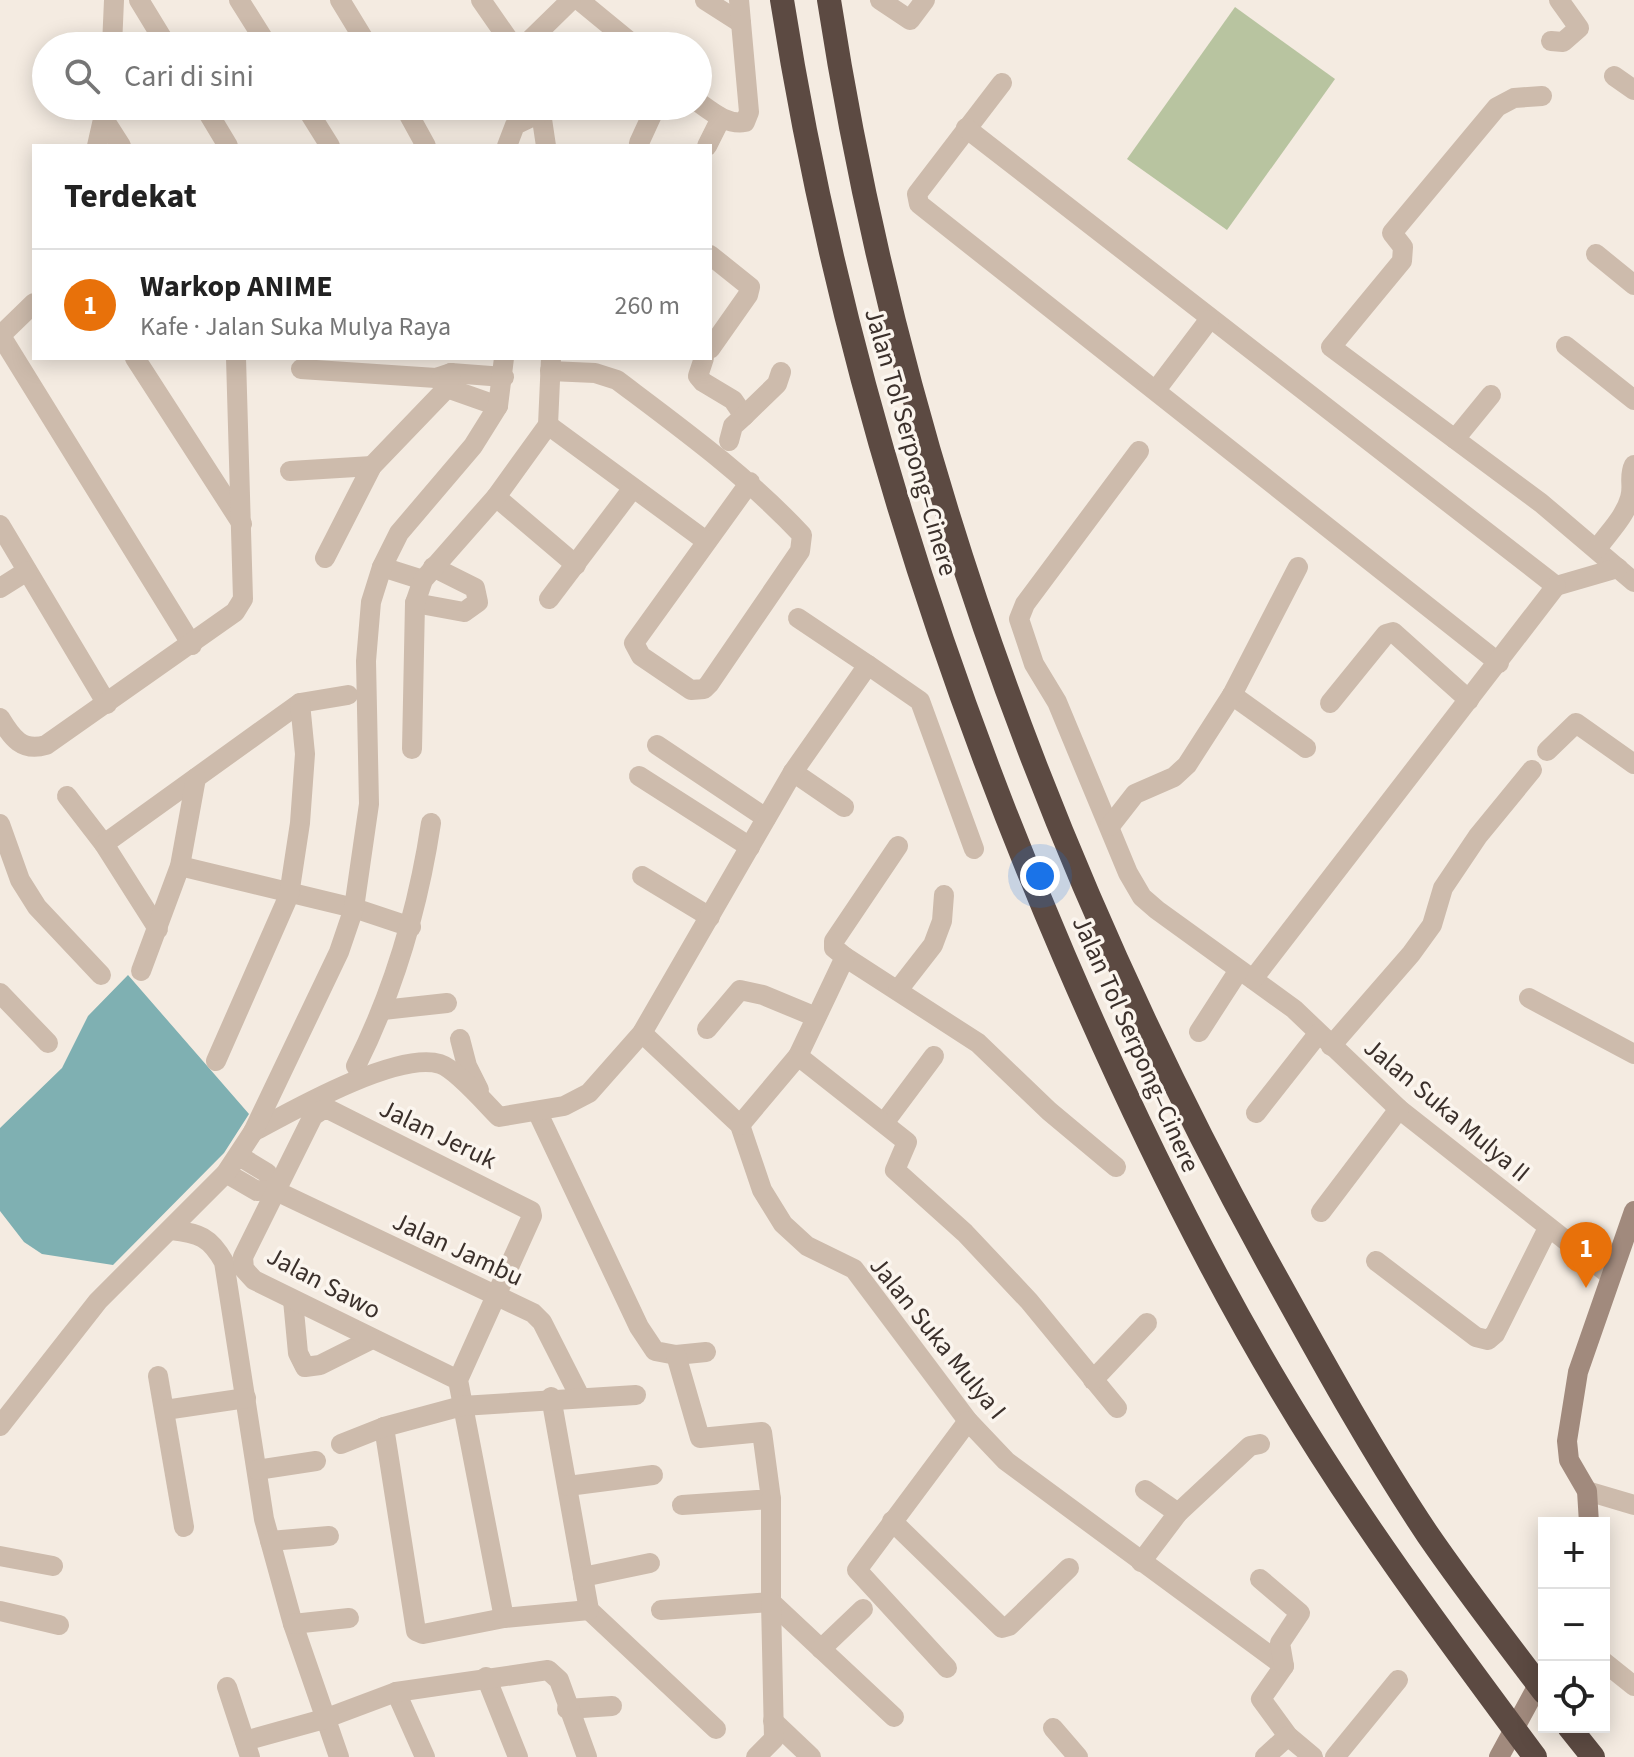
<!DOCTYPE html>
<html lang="id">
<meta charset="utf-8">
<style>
:root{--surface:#fff;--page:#f2f2f2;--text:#222;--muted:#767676;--line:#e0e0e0;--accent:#1f5a5e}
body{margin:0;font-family:"Source Sans 3",sans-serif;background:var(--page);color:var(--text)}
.controls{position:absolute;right:24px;bottom:24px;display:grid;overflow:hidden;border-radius:0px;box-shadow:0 4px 20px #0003}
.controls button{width:72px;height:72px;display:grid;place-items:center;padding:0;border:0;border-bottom:2px solid var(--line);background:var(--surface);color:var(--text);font:40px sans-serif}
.you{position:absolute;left:1040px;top:876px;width:28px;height:28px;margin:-20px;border:6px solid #fff;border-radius:50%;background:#1a73e8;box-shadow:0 0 0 12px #1a73e833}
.badge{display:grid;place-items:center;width:52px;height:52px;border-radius:50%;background:var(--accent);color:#fff;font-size:26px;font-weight:700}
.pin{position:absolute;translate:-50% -66px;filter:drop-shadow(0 2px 4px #0008)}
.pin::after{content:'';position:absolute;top:42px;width:28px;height:24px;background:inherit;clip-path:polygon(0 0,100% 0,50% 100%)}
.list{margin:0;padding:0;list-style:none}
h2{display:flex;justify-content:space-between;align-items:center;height:104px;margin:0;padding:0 32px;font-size:34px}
h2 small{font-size:26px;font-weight:400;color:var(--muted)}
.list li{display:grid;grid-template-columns:52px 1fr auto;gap:24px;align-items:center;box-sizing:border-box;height:112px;padding:0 32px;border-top:2px solid var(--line)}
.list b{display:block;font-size:30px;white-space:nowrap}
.list p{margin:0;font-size:26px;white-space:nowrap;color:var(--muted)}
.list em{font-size:26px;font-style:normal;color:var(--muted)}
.icon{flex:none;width:44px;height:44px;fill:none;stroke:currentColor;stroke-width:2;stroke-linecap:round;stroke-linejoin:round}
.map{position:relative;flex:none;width:1634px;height:1757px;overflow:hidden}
.search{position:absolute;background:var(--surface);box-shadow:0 4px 20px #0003;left:32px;top:32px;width:680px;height:88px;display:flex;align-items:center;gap:20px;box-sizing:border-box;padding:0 28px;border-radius:44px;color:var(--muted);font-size:30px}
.panel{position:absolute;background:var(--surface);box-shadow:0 4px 20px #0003;left:32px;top:144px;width:680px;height:216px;border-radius:0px}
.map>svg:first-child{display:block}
.green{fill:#b8c4a0}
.water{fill:#7fb0b2}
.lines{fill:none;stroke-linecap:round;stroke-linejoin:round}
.street{stroke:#cdbbac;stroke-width:20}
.secondary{stroke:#a18a7d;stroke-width:20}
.highway{stroke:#5c4a42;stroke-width:24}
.labels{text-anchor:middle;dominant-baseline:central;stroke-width:7;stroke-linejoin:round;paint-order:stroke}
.street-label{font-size:26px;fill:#3b302b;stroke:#fbf5ee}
</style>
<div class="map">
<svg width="1634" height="1757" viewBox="0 0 1634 1757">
<rect width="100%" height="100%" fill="#f4ebe1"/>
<path class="green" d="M1235 7 1335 79 1227 230 1127 159Z"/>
<path class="water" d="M128 975 249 1114 224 1153 113 1265 42 1254 24 1242 0 1211V1128L62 1068 88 1016Z"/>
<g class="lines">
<g class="street">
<path d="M139 0 167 46"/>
<path d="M239 0 268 46"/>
<path d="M340 0 368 46"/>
<path d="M481 0 513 46"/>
<path d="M579 0 635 46"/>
<path d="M705 0 741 23"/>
<path d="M880 0 910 20 925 0"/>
<path d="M1551 41 1563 42 1579 28 1559 0"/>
<path d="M112 46 114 0"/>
<path d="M524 46 571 0"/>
<path d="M1614 76 1634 90"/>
<path d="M1002 83 917 194 919 204 1499 663"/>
<path d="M1542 96 1514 98 1497 107 1392 233 1403 247 1402 261 1331 347 1541 503 1634 582"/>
<path d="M698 102C712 112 727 125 745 122L749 112 739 0"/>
<path d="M204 106 228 146"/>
<path d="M305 106 330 146"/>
<path d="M404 106 426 146"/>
<path d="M540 106 546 146"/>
<path d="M105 121 121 146"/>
<path d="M966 128 1556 586"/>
<path d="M639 143 656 106"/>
<path d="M97 146 106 106"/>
<path d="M507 146 515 125 542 112"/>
<path d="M707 146 721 118"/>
<path d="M1596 254 1634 285"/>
<path d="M710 255 750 287 748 295 710 349"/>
<path d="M0 336 34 303"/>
<path d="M1 336 192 645"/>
<path d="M1566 346 1634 400"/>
<path d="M135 358 242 524"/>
<path d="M704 358 698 376 703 382 733 400 744 416 733 426 729 441"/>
<path d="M301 369 436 378 451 373 504 377"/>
<path d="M550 371 595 373 617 380C682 429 747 476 802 535L800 551 709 684 704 689 691 690 641 656 634 643 750 482"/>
<path d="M440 381 447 388 498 406"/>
<path d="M1156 390 1209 320"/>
<path d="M744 416 777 384 781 372"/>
<path d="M548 425 706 541"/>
<path d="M1455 439 1491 395"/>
<path d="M1139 451 1025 604 1019 619 1034 664 1057 702 1128 873 1142 897 1157 910 1294 1009 1399 1109 1611 1276"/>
<path d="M290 471 372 466"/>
<path d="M496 497 576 565"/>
<path d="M0 525 107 704"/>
<path d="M1597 549C1608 533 1625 517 1630 498 1634 486 1628 477 1634 465"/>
<path d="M325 558 372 466 447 388 451 373"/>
<path d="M382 567 423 580"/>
<path d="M1556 586 1618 568"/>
<path d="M0 588 27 571"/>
<path d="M549 599 633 488"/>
<path d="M415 603 464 612 478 602 475 588 433 567"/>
<path d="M798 618 868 665"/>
<path d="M1232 695 1306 748"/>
<path d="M1330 703 1386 634 1393 632 1469 700"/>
<path d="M0 718C12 738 22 752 46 745L235 612 243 599 236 358"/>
<path d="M657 745 766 818"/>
<path d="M412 749 415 603 423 580 496 497 548 425 551 358"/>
<path d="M1547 751 1576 723 1634 764"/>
<path d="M793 772 844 807"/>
<path d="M639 776 750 847"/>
<path d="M67 796 104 844 158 929"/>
<path d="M0 824 20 880 37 907 101 975"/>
<path d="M1110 826 1135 794 1174 777 1187 765 1232 695 1298 567"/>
<path d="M104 844 300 703 348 695"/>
<path d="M180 866 354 908 411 927"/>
<path d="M642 876 710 917"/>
<path d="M845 957 978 1043 1049 1111 1116 1167"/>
<path d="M141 971 180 866 196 778"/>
<path d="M1253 979 1556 586"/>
<path d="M898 990 933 945 942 921 944 895"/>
<path d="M0 993 48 1043"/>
<path d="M1529 998 1634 1054"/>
<path d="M383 1010 447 1003"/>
<path d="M707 1029 740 990 763 995 816 1017"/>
<path d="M1199 1032 1239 970"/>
<path d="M642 1033 740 1125 762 1190 783 1224 807 1246 854 1269 968 1421 1006 1461 1284 1666 1261 1699 1288 1736 1313 1757"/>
<path d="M460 1039 467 1066 479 1090"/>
<path d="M1331 1046 1411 954 1432 925 1443 888 1478 836 1532 770"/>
<path d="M798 1056 845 957 834 948V941L898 846"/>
<path d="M216 1061 289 895 300 823 305 754 300 703"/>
<path d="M356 1066C395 988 418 909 431 823"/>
<path d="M537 1111 639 1327 655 1351 676 1355 706 1352"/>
<path d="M1256 1113 1318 1034"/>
<path d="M884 1123 934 1056"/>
<path d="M740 1125 798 1056 907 1142 895 1170 965 1233 1029 1301 1117 1408"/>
<path d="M253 1132C292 1111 397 1051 440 1064 456 1069 486 1104 499 1117L564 1106 589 1093 642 1033 793 772 868 665 920 701 974 849"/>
<path d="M239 1156 267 1173 274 1190"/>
<path d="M226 1173 257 1191 274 1190 533 1313 542 1322 580 1397"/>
<path d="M1321 1212 1399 1109"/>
<path d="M171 1230C199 1233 210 1237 224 1262L264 1519 293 1624 339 1757"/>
<path d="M1376 1261 1476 1337 1488 1340 1495 1334 1548 1228"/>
<path d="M293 1300 298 1353 305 1367 320 1365 372 1339"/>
<path d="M676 1355 700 1438 762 1432 771 1499 682 1505"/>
<path d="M158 1376 184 1527"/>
<path d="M458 1380 254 1280 244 1269 243 1257 313 1116 322 1110H330L531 1211 532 1216 458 1380 504 1618"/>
<path d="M1093 1380 1147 1323"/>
<path d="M551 1397 589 1610 716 1729"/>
<path d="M165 1410 246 1398"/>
<path d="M0 1426 98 1301 226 1173 253 1132 339 952 354 908 369 804 366 661 371 602 382 567 399 533 473 446 498 406 504 358"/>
<path d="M384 1427 416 1631 423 1634 504 1618 589 1610"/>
<path d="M341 1444 384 1427 462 1406 636 1395"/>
<path d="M257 1470 316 1461"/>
<path d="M568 1486 653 1475"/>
<path d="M1145 1490 1178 1513"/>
<path d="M1587 1491 1634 1505"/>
<path d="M892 1521 1002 1628 1009 1626 1069 1568"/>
<path d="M270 1541 329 1536"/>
<path d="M0 1556 53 1566"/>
<path d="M1141 1562 1178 1513 1250 1446 1260 1444"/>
<path d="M583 1577 650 1563"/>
<path d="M1260 1579 1300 1613 1280 1643 1284 1666"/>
<path d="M771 1602 894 1717"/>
<path d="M661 1610 771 1602V1499"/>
<path d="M0 1611 59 1625"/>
<path d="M293 1624 349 1618"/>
<path d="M821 1649 863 1609"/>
<path d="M1604 1662 1634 1686"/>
<path d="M947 1668 857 1570 968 1421"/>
<path d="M486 1677 518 1757"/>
<path d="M227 1687 250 1757"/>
<path d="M396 1692 425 1757"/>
<path d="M567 1709 612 1706"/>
<path d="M773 1721 811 1757"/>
<path d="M1053 1728 1078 1757"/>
<path d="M245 1741 324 1719 396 1692 548 1670 559 1680 587 1757"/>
<path d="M756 1757 774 1739 771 1602"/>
<path d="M1265 1757 1288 1736"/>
<path d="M1335 1757 1398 1680"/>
</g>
<g class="secondary">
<path d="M1589 1523 1587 1491 1569 1460 1567 1441 1578 1372 1634 1211"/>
<path d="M1499 1757 1544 1674"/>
</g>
<g class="highway">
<path d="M782 0C834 330 932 649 1064 956 1128 1105 1198 1251 1281 1390 1357 1518 1446 1637 1535 1757"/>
<path d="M829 0C898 446 1050 866 1267 1261 1318 1353 1369 1447 1428 1535 1465 1589 1505 1640 1544 1692"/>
<path d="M1569 1727 1593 1757"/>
</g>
</g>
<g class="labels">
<g class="street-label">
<text transform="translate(911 442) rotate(74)">Jalan Tol Serpong–Cinere</text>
<text transform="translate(1136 1044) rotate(66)">Jalan Tol Serpong–Cinere</text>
<text transform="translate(1447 1110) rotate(40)">Jalan Suka Mulya II</text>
<text transform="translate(438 1134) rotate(26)">Jalan Jeruk</text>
<text transform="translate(458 1249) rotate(25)">Jalan Jambu</text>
<text transform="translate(324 1283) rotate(28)">Jalan Sawo</text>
<text transform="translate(938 1338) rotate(51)">Jalan Suka Mulya I</text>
</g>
</g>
</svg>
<div class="controls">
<button>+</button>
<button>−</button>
<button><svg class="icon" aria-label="locate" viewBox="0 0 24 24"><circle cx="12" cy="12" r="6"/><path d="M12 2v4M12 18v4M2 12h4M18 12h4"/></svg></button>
</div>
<div class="you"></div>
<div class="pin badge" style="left:1586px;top:1288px;background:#e8710a">1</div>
<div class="search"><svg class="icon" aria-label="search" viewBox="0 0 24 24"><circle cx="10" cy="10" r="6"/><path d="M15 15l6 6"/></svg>Cari di sini</div>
<section class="panel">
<h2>Terdekat<small></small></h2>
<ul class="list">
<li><span class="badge" style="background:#e8710a">1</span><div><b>Warkop ANIME</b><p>Kafe · Jalan Suka Mulya Raya</p></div><em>260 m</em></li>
</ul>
</section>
</div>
